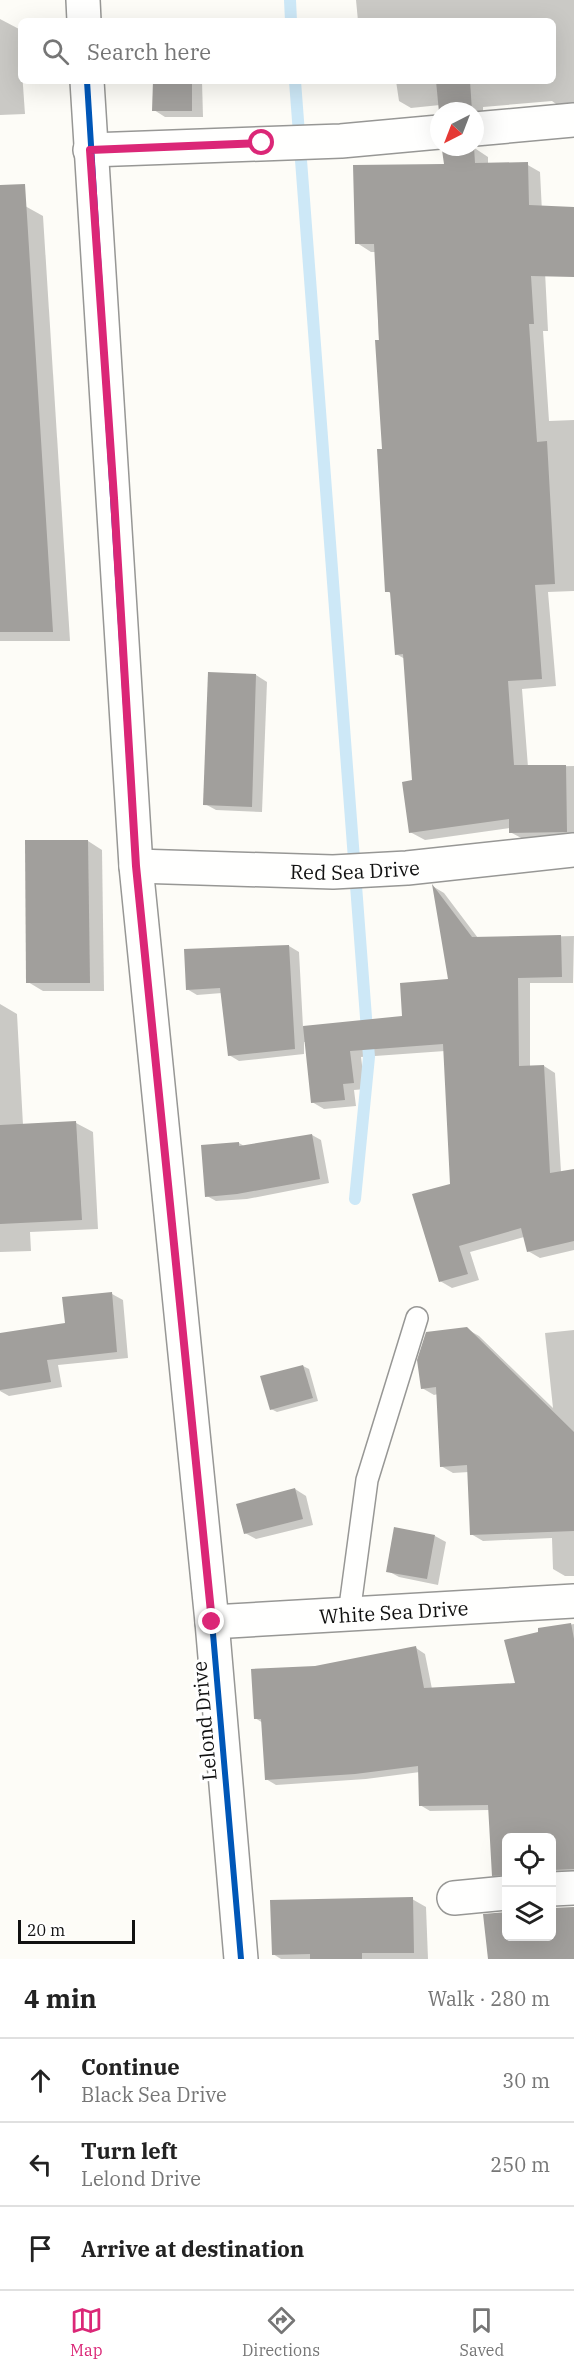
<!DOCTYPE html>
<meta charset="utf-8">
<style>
:root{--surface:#fff;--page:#f6f6f6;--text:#222;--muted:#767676;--line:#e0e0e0;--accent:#db2777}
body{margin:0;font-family:"IBM Plex Serif",serif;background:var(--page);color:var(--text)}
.controls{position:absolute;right:18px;bottom:18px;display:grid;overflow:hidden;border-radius:9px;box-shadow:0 6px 24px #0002}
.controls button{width:54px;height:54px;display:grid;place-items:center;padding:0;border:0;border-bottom:2px solid var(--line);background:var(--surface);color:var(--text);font:30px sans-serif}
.compass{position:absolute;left:430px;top:102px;width:54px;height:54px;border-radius:50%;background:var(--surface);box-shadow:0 6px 24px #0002;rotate:222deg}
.scale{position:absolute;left:18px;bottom:15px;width:117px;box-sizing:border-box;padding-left:6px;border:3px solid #111;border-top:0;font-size:16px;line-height:21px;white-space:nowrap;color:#111;-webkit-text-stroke:4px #fff;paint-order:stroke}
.stop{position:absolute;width:18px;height:18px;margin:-14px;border:4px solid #db2777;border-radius:50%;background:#fff}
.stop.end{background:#db2777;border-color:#fff;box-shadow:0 2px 6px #0008}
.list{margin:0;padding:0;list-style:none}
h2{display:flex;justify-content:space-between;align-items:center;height:78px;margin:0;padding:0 24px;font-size:26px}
h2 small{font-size:20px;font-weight:400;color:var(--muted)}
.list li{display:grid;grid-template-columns:39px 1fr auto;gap:18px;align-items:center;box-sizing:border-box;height:84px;padding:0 24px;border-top:2px solid var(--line)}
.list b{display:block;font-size:22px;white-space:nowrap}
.list p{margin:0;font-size:20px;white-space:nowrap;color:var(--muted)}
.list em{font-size:20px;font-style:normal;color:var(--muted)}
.icon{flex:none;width:33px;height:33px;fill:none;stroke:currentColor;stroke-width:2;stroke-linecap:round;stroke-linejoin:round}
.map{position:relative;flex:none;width:574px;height:1959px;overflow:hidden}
.search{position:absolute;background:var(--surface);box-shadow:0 6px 24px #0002;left:18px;right:18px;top:18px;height:66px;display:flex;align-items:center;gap:15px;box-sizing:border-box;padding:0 21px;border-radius:9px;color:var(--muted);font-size:22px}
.sheet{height:330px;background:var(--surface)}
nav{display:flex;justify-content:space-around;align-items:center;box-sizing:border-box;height:84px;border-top:2px solid var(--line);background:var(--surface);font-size:16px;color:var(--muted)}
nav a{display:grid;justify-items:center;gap:3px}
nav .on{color:var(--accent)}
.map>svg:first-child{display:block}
.shadow{fill:#0003}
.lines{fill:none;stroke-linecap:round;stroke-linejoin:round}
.stream{stroke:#cde8f7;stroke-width:12}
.building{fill:#a19f9c}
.lane-casing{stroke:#979795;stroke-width:24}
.street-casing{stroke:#979795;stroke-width:36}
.lane{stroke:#fffffe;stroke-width:21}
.street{stroke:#fffffe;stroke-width:33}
.cycleway-casing{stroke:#fff;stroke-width:10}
.cycleway{stroke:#0057b8;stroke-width:6}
.route{stroke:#db2777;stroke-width:8}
.labels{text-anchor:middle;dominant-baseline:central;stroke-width:6;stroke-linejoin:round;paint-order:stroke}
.street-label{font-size:20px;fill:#111;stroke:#fff}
</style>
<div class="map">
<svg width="574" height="1959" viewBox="0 0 574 1959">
<rect width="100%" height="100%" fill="#fdfcf7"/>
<g class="shadow">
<path d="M356 0H574V108L563 109 552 101 483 107V117L475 121V111H440V105L411 108 399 101 396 81H553V21H358Z"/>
<path d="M0 19 19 29 25 114 0 115Z"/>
<path d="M154 81H202L203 117H165L154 110Z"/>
<path d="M452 147H473L488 157V164H526L540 172 548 331H543L549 421 574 420V591L548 592 556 686 522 689 528 767 574 766V840H525L510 832V828L425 840 410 832 414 782 405 659 396 654 392 594 387 591 376 252H371L357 243 445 165Z"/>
<path d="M25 206 43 216 70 641H0V208Z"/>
<path d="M210 674 256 675 267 682 262 812 216 810 205 804Z"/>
<path d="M88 841 102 850 104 991H43L28 982Z"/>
<path d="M434 887 444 893 478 938 574 936 573 983H530V1067L544 1066 555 1073 561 1172 574 1171V1250L540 1258 528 1251 524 1237 470 1252 479 1280 452 1288 440 1281 451 1185 445 1051 361 1057 365 1089 354 1090 356 1106 324 1109 312 1102 306 1042H304V1054L239 1061 229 1055 222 993 197 995 187 989 289 946 299 952 303 1027 404 1017 450 981Z"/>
<path d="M0 1004 17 1014 23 1125 76 1123 93 1132 98 1229 30 1232 31 1251 0 1252Z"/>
<path d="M312 1135 321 1140 329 1183 247 1199 216 1201 207 1196 239 1143 244 1146Z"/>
<path d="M112 1294 123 1300 128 1358 58 1365 62 1387 9 1396 0 1391V1335L66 1324Z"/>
<path d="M467 1329 479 1336 553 1408 545 1333 574 1330V1576H565L553 1569 552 1538 483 1541 471 1534 469 1472 453 1473 441 1466 438 1394 434 1395 422 1388Z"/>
<path d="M303 1366 309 1369 318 1401 277 1412 271 1409Z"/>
<path d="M295 1489 306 1496 313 1525 256 1539 245 1533Z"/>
<path d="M435 1536 446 1542 438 1585 399 1577 388 1571Z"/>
<path d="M574 1624V1875L552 1879V1838H506V1880L493 1875 489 1810 430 1811 420 1805V1772L366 1779 276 1785 266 1779 263 1723 255 1718 315 1668 416 1648 425 1654 432 1689 517 1684 540 1633 539 1630Z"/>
<path d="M412 1899 426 1907 428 1959H281L273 1954Z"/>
</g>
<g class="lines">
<g class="stream">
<path d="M290 0 291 21"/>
<path d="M295 81 369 1057 355 1199"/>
</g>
</g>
<g class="building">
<path d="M153 81H192V111H152Z"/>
<path d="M436 81H470L472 111 439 112Z"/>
<path d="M450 147H474L475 163 528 162 529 205 574 207V277L531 276 534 324H529L537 442 547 441 555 584 535 585 542 679 508 681 514 765H566L567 832 509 833V819L409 833 402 782 412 780 403 654 395 655 390 592H385L377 449H382L375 340H379L374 244H355L353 165 444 164 442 150Z"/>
<path d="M25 184 53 632H0V185Z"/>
<path d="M208 672 256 674 252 807 203 805Z"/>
<path d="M25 840H88L90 983H26Z"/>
<path d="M432 884 472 937 561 935 562 977 518 978 519 1066 544 1065 550 1173 574 1169V1241L527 1252 521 1228 459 1246 468 1274 439 1282 412 1194 450 1184 443 1044 350 1051 354 1083 343 1084 345 1100 311 1103 303 1026 402 1016 400 983 448 979Z"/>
<path d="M289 945 295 1049 228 1056 220 988 186 990 184 949Z"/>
<path d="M76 1121 82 1220 0 1224V1125Z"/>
<path d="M312 1134 320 1179 237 1194 205 1197 201 1145 239 1142V1146Z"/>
<path d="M112 1292 117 1352 47 1360 51 1382 0 1390V1333L65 1323 62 1297Z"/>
<path d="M467 1327 574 1432V1531L470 1535 467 1465 440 1467 436 1387 421 1389 417 1360 426 1332Z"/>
<path d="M303 1365 313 1398 270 1410 260 1376Z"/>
<path d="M295 1488 303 1519 244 1534 236 1504Z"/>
<path d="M394 1527 435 1535 427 1579 386 1572Z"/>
<path d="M571 1623 574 1639V1869L552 1870V1838H507V1875L492 1876 488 1805 419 1806 418 1766 355 1774 265 1780 261 1719H254L251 1669 315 1666 416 1646 424 1688 515 1683 504 1640 538 1632V1628Z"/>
<path d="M413 1897 414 1953H362V1959H310V1954L272 1955 270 1900Z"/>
<path d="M574 1907V1959H488L483 1914 507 1912V1936H552V1908Z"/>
</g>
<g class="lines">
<defs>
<path id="lane" d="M349 1614 367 1480 417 1318"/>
<g id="street">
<path d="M83 0 84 21"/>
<path d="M87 81 136 866 212 1622 241 1959"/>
<path d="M475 129 574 120"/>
<path d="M90 150 341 141 439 132"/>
<path id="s1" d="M136 866 333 872 407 868 574 850"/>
<path id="s2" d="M212 1622 574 1601"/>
<path d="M552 1889 574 1888"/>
<path d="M454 1898 506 1893"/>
</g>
</defs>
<use href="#lane" class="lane-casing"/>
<use href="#street" class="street-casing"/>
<use href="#lane" class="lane"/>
<use href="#street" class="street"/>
<defs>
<path id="cycleway" d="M87 81 136 866 212 1622 241 1959"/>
</defs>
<use href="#cycleway" class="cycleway-casing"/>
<use href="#cycleway" class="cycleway"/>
</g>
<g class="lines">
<path class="route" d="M212 1622 136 866 114 498 90 150 262 143"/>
</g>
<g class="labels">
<g class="street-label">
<text stroke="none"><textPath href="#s1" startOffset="219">Red Sea Drive</textPath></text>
<text stroke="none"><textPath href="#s2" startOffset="182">White Sea Drive</textPath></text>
<text transform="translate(204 1721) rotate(-95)">Lelond Drive</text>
</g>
</g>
</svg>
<div class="controls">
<button><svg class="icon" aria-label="locate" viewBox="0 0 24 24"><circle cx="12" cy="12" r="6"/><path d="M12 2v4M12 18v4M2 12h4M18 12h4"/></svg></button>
<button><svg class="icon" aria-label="layers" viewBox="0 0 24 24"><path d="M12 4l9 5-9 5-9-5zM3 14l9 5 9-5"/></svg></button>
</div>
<svg class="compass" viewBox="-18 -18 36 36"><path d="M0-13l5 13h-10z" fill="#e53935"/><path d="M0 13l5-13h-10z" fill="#767676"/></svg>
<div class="scale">20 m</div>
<div class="stop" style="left:262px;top:143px"></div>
<div class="stop end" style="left:212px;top:1622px"></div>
<div class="search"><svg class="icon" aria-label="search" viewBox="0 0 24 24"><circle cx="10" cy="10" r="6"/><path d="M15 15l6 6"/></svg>Search here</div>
</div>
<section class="sheet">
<h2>4 min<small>Walk · 280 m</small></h2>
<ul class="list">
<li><svg class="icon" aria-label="ahead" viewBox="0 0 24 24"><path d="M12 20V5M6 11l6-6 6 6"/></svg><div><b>Continue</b><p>Black Sea Drive</p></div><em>30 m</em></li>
<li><svg class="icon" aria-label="left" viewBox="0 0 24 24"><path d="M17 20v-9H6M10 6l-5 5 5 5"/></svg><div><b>Turn left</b><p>Lelond Drive</p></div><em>250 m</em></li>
<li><svg class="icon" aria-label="arrive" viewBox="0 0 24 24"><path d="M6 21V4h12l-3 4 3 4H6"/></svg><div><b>Arrive at destination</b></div></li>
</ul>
</section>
<nav>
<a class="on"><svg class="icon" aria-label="map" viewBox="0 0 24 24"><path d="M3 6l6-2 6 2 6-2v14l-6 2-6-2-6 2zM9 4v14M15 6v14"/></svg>Map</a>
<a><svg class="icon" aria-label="directions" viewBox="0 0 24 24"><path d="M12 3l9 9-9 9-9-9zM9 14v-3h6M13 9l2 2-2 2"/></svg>Directions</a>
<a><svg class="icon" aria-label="saved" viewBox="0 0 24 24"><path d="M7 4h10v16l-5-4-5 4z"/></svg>Saved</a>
</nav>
